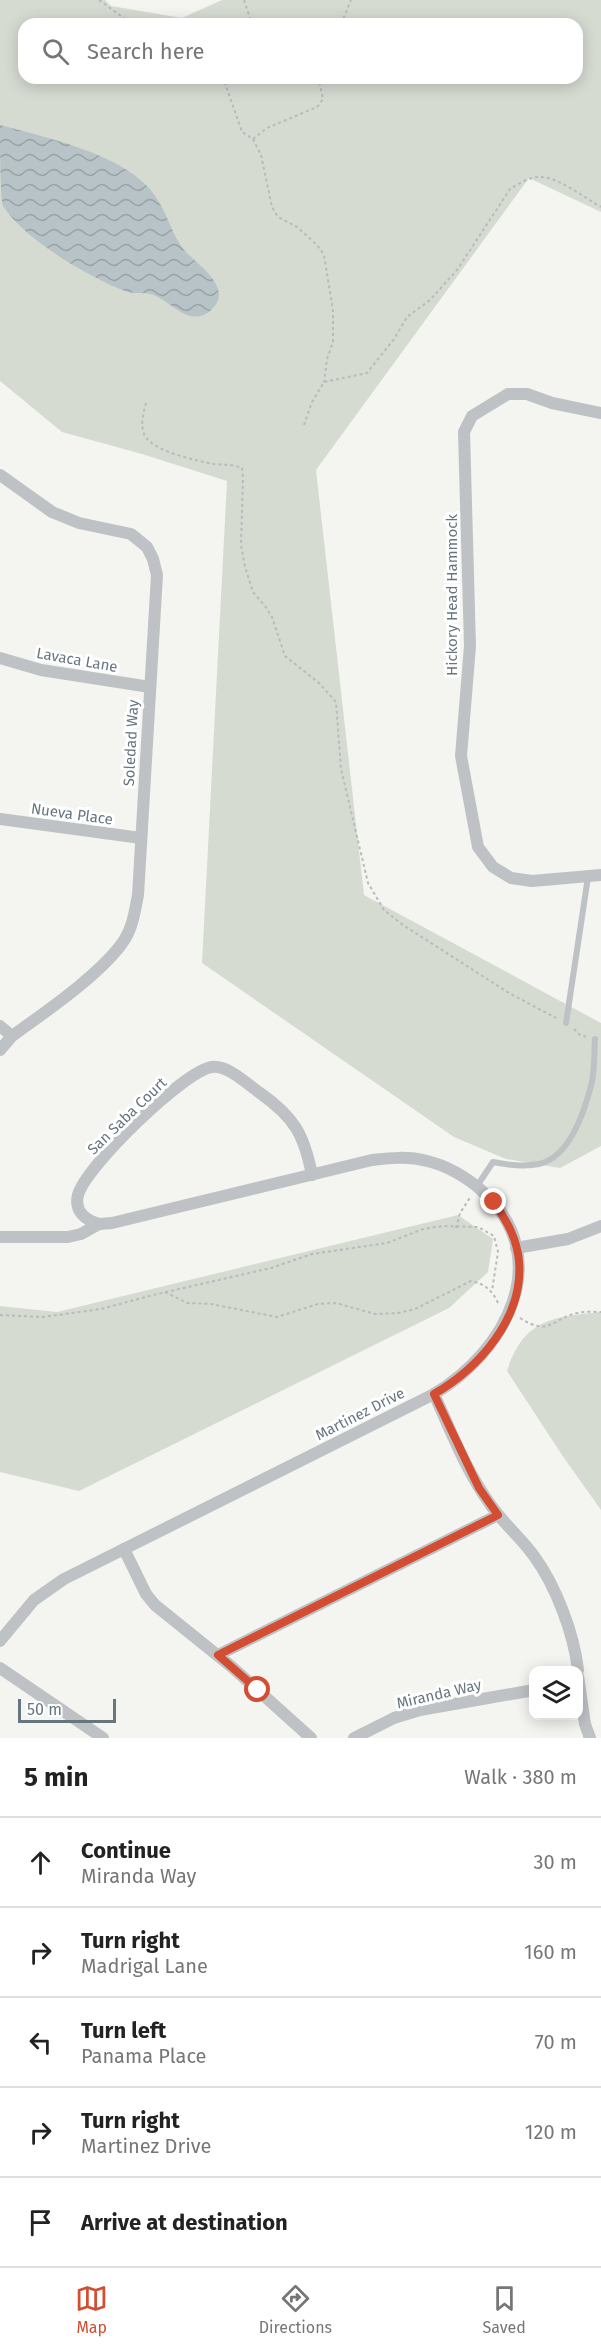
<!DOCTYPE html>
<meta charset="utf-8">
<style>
:root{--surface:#fff;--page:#f2f2f2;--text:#222;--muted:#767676;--line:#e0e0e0;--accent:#d34d32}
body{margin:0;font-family:"Fira Sans",sans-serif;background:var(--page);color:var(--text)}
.controls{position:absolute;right:18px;bottom:18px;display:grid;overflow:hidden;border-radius:12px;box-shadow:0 3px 15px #0003}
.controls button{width:54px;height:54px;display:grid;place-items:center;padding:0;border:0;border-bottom:2px solid var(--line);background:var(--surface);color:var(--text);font:30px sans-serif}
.scale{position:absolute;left:18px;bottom:15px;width:98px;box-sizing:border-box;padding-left:6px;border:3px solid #66767f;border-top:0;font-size:16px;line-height:21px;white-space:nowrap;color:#66767f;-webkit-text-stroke:4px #fff;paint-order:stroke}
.stop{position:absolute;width:18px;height:18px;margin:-14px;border:4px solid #d34d32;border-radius:50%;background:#fff}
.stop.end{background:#d34d32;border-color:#fff;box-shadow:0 2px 6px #0008}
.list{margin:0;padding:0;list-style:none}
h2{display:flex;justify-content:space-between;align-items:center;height:78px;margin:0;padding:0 24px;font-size:26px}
h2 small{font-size:20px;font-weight:400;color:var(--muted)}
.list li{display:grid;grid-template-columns:39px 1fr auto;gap:18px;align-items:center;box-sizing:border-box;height:90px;padding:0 24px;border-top:2px solid var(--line)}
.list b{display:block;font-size:22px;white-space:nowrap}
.list p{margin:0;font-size:20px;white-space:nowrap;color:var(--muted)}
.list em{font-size:20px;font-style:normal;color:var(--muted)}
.icon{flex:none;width:33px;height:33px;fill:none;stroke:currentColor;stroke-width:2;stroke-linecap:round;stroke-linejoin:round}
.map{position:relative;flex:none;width:601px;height:1738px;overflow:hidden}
.search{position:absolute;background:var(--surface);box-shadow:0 3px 15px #0003;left:18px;right:18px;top:18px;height:66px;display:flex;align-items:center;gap:15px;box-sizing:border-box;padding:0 21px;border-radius:18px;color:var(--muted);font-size:22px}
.sheet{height:528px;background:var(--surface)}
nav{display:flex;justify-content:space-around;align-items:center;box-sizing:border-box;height:84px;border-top:2px solid var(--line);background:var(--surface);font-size:16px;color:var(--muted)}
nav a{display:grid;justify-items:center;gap:3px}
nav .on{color:var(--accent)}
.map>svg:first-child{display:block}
.grass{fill:#d6dbd2;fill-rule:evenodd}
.water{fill:url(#water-waves)}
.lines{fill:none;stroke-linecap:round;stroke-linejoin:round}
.path{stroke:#b8bbbc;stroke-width:2;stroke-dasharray:3 3;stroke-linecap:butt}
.lane{stroke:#bec2c5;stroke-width:6}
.street{stroke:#bec2c5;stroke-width:12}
.route{stroke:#d34d32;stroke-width:8}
.labels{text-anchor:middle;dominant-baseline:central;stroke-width:6;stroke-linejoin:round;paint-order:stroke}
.street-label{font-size:15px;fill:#66767f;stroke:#fff}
</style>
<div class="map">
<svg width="601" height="1738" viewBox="0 0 601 1738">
<defs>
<pattern id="water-waves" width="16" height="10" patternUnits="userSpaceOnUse" patternTransform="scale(1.5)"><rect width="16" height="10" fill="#b7c3c6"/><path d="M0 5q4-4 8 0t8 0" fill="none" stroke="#99a3a6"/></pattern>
</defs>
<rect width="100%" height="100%" fill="#f4f4f1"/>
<g class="grass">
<path d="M0 0H105L111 6 182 18 222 0H601V212L529 178 316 470 364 895 601 1023V1146L560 1168 506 1159 454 1137 202 963 227 481 142 454 62 432 0 381ZM24 24H577V78H24Z"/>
<path d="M458 1215 493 1239 488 1272 449 1308 79 1491 0 1472V1306L57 1312Z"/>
<path d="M601 1312V1510L562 1455 507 1371C524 1319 552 1317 601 1312Z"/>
</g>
<path class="water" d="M0 125C45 137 117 153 149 188 167 208 170 233 185 251 198 265 234 288 212 309 192 329 173 304 156 296 147 291 135 295 125 291 88 277 24 239 3 206 0 195 0 141 0 125Z"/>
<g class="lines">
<g class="path">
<path d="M99 0 132 24"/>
<path d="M244 0 252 24"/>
<path d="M341 24 351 0"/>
<path d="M220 78 225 83 242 132 253 139 261 155 272 207 278 217 297 227 317 245 324 255 333 311V342L327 359 324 382"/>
<path d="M253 139 267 128 317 107 323 99 319 81 306 78"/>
<path d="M146 403C143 414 140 426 145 436 153 451 197 461 214 464 224 465 232 464 242 468L243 478 241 545 245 567 253 592 265 606 272 617 285 656 318 682 336 702 341 769 368 883 384 910 403 925 509 993 556 1018"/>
<path d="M304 425 312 402 324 382 367 373 394 339 407 317 430 300 457 270 510 189C518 184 531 176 541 177 558 177 585 198 601 207"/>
<path d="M574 1029 580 1035 587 1037"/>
<path d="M456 1228 460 1213 471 1196"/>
<path d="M165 1292 187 1303 211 1304 277 1317 318 1304 336 1303 375 1314 398 1313 415 1309 471 1281C485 1284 492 1290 498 1303"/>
<path d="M0 1315 43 1317 101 1309 153 1295 271 1268 312 1254 387 1243 423 1229 443 1226 478 1227 494 1236 498 1252 492 1291"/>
<path d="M520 1318C550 1337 551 1319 577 1313 584 1311 594 1312 601 1312"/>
</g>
<g class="lane">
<path d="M566 1023 588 877"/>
<path d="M477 1186 493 1162C508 1165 524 1167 539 1164 570 1157 584 1112 591 1086 595 1071 594 1054 595 1039"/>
</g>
<g class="street">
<path d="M601 413 552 403 527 394H508L472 416 464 432 470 646 461 756 478 847 493 867 511 878 532 881 601 875"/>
<path d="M0 475 52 512 79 523 131 534 147 547 153 559 157 575 138 895C135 910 133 926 125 939 104 972 44 1013 12 1036L0 1050"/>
<path d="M0 658 41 670 150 687"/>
<path d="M0 819 141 838"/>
<path d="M0 1026 12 1036"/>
<path d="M99 1224C85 1220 74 1211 78 1195 85 1167 185 1070 212 1067 228 1065 247 1084 260 1093 294 1117 304 1134 312 1175"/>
<path d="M0 1237H68L81 1234 99 1224 112 1223 372 1160C390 1158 408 1156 427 1161 446 1165 468 1178 482 1191 557 1258 505 1352 434 1394L64 1579 34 1600 0 1641"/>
<path d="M516 1248 568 1239 601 1226"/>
<path d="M434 1394C451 1431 466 1471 490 1504 503 1523 521 1538 534 1556 556 1586 574 1634 578 1670"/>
<path d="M124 1549 146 1594 155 1605 232 1667 311 1738"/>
<path d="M218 1655 498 1515"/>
<path d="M0 1668 103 1738"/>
<path d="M578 1676 585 1724 590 1738"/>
<path d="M354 1738 394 1718 420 1710 534 1690"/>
</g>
</g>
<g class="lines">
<path class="route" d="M258 1690 218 1655 498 1515 479 1488 434 1394C479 1368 524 1318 519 1261 517 1238 506 1220 494 1202"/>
</g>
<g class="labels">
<g class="street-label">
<text transform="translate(452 595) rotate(-90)">Hickory Head Hammock</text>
<text transform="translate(77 660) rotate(10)">Lavaca Lane</text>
<text transform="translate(131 743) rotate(-87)">Soledad Way</text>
<text transform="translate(72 814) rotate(8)">Nueva Place</text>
<text transform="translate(127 1116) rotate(-44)">San Saba Court</text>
<text transform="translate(360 1414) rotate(-27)">Martinez Drive</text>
<text transform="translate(439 1694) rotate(-13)">Miranda Way</text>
</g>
</g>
</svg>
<div class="controls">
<button><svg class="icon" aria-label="layers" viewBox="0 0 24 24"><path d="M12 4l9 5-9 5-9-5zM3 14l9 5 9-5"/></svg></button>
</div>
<div class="scale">50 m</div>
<div class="stop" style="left:258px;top:1690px"></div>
<div class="stop end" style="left:494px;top:1202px"></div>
<div class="search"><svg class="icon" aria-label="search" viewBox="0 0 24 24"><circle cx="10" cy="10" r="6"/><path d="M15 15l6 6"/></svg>Search here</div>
</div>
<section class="sheet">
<h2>5 min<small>Walk · 380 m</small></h2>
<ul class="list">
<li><svg class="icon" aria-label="ahead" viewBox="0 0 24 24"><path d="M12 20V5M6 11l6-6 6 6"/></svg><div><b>Continue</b><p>Miranda Way</p></div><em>30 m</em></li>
<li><svg class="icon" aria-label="right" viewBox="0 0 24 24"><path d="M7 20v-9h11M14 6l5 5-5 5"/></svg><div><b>Turn right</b><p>Madrigal Lane</p></div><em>160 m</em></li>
<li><svg class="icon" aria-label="left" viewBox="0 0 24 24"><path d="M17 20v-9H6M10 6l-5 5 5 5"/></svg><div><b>Turn left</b><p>Panama Place</p></div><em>70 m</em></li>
<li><svg class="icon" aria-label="right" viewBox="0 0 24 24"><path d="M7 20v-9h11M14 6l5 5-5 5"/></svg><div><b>Turn right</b><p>Martinez Drive</p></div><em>120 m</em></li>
<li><svg class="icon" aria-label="arrive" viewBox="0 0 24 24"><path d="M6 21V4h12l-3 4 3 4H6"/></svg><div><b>Arrive at destination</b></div></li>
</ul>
</section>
<nav>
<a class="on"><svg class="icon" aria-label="map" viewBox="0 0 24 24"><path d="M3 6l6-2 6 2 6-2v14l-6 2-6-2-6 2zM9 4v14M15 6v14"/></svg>Map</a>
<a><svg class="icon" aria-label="directions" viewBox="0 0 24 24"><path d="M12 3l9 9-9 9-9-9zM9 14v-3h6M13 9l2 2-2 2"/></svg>Directions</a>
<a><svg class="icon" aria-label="saved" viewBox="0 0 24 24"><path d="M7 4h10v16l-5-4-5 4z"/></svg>Saved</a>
</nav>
